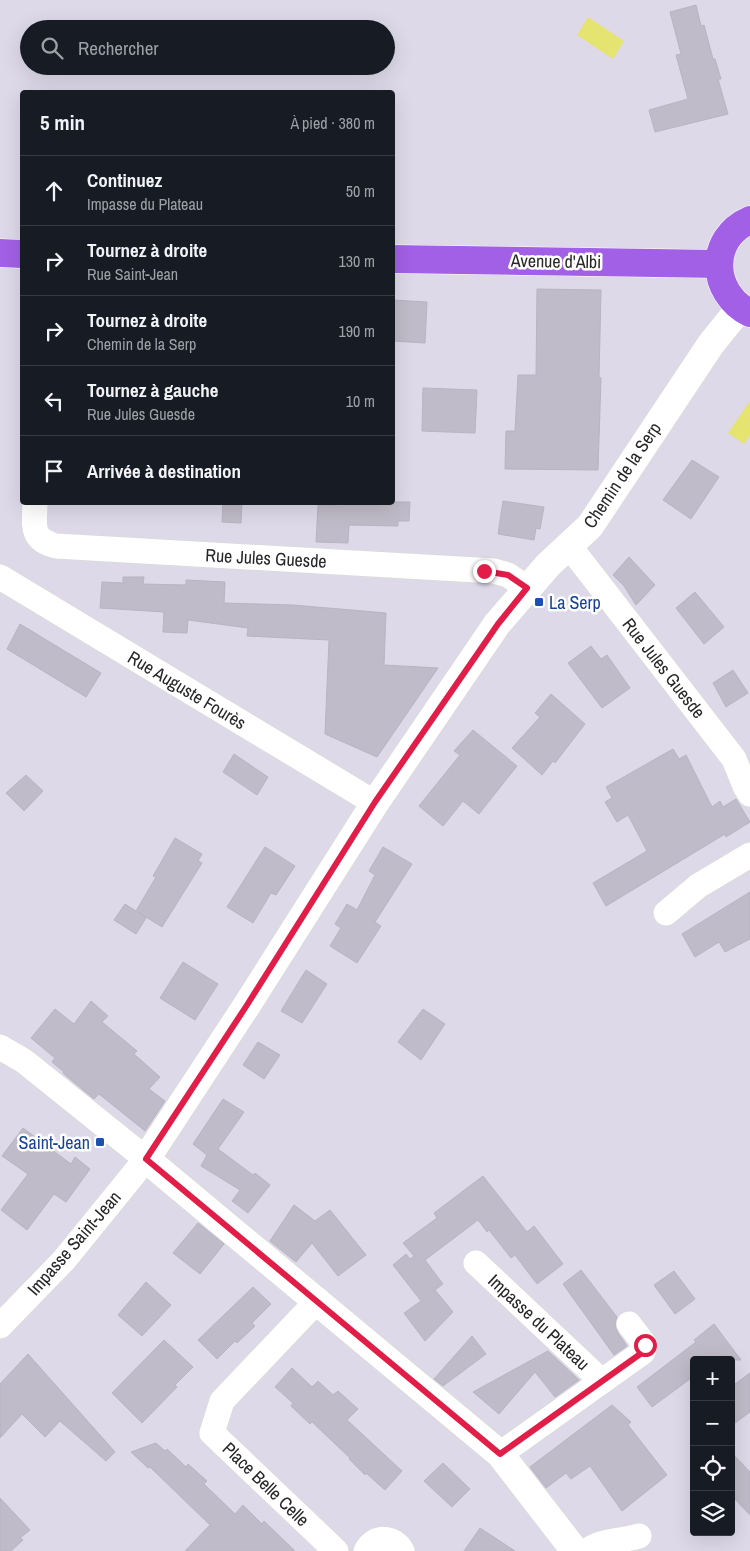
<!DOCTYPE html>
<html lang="fr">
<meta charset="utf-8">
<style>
:root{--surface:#171b24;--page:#242831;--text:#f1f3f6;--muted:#9ea1a6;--line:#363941}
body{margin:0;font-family:"Archivo Narrow",sans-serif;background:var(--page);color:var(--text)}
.controls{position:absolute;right:15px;bottom:15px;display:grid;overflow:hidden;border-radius:5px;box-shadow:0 5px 20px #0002}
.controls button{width:45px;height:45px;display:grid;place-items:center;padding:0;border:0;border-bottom:1px solid var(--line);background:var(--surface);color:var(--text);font:25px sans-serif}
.stop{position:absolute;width:15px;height:15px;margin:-11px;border:4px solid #e11d48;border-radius:50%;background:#fff}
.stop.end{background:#e11d48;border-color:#fff;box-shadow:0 1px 5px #0008}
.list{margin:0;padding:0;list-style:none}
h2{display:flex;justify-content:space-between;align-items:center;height:65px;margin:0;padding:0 20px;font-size:21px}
h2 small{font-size:16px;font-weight:400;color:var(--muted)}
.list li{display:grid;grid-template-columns:32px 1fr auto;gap:15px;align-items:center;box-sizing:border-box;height:70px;padding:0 20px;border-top:1px solid var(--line)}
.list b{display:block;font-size:19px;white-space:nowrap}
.list p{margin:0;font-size:16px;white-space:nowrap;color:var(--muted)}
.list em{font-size:16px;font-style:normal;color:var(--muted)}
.icon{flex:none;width:28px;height:28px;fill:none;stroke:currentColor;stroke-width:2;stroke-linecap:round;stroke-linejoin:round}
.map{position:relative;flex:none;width:750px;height:1551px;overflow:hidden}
.search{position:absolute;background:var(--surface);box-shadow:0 5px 20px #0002;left:20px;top:20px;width:375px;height:55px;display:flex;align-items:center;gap:12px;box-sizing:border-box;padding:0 18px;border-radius:28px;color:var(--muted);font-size:19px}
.panel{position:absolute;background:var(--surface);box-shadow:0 5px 20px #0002;left:20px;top:90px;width:375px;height:415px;border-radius:5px}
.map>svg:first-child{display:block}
.water{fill:#e5e471}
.building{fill:#bfbbc8;stroke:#b9b3c3}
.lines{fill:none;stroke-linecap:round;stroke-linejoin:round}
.street-casing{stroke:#d6dfce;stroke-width:26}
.secondary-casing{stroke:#d6dfce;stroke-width:29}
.primary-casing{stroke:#fff;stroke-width:29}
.street{stroke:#fff;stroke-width:25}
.secondary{stroke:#fff;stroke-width:28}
.primary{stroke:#a260e6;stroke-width:28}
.route{stroke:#e11d48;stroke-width:6}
.transit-dot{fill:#1a4fb4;stroke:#fff;stroke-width:2}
.labels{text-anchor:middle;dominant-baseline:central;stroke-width:5;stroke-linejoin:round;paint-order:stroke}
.street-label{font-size:18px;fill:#272727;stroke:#fff}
.transit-label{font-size:18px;fill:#164399;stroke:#fff;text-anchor:start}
</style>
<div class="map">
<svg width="750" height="1551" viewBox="0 0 750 1551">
<rect width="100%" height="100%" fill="#ddd9e9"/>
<g class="water">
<path d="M588 17 624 41 613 59 577 35Z"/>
<path d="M750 401V435L744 444 728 433Z"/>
</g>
<g class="building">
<path d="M696 5 701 26 704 25 713 59H715L721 79H718L728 114 655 132 649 110 688 99 676 55 681 54 670 12Z"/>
<path d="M537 289 601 290 599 377 601 378 598 470 505 469 506 431H515L518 375H536Z"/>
<path d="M392 300 427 302 425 343 392 341Z"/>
<path d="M423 388 477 390 475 433 422 431Z"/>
<path d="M692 460 719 477 691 519 663 500Z"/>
<path d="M503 501 544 507 540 529 536 528 534 540 498 534Z"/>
<path d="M223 502H242L241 523 222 522Z"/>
<path d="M344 502H410L409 521H398V526L349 525 348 543 316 542 318 505 344 506Z"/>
<path d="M629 557 655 585 636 605 624 586 613 575Z"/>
<path d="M123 577H144L143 584 186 585V580L225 582 224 603 293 605 386 613 384 665 438 668 377 757 325 734 329 640 247 636 248 628 188 620 187 633 163 632 164 612 100 608 102 582 123 583Z"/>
<path d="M695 592 724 627 704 644 676 608Z"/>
<path d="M20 624 101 673 86 697 7 649Z"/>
<path d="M591 646 601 659 607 655 630 688 602 708 568 663Z"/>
<path d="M733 670 748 693 726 707 713 683Z"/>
<path d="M551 694 585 724 555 763 553 761 542 775 512 748 540 717 535 713Z"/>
<path d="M473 730 517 766 479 814 463 801 443 826 419 806 460 755 454 751Z"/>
<path d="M673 749 679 759 686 755 712 807 720 801 723 807 736 799 750 822 726 837 725 834 606 906 593 883 647 851 628 815 617 822 605 802 612 798 606 787Z"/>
<path d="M234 754 268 777 257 795 223 772Z"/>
<path d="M26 775 43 791 24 811 6 793Z"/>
<path d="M175 838 202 854 198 861 202 863 162 927 138 912 146 918 136 934 114 920 125 904 136 911 156 877 153 876Z"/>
<path d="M265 847 295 866 276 895 271 893 253 923 227 907Z"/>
<path d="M383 847 412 864 375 922 381 926 357 963 330 946 341 928 335 924 347 904 357 910 375 875 369 871Z"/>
<path d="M750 892V939L725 952 719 942 695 957 682 934Z"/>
<path d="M183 962 218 984 195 1020 160 998Z"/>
<path d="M306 970 327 984 302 1023 281 1011Z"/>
<path d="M91 1001 108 1016 102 1022 137 1051 134 1054 160 1077 149 1089 165 1101 145 1131 99 1094 94 1099 70 1079 63 1073 64 1072 52 1062 55 1058 31 1038 55 1009 74 1024Z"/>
<path d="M423 1009 445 1024 421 1060 398 1042Z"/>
<path d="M258 1042 280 1055 264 1079 243 1065Z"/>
<path d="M223 1099 244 1112 218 1149 253 1175 255 1173 270 1185 248 1213 232 1201 240 1190 201 1166 207 1155 193 1144Z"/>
<path d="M23 1128 71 1164 75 1157 90 1169 66 1202 54 1194 27 1230 1 1210 28 1174 2 1156Z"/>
<path d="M483 1176 527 1232 534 1226 563 1264 537 1284 515 1255 511 1258 489 1230 487 1232 478 1220 425 1260 443 1284 435 1290 453 1312 425 1341 404 1313 421 1301 393 1265 406 1254 410 1259 414 1256 403 1243 437 1218 434 1213Z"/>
<path d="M294 1205 315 1221 330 1210 366 1255 338 1276 312 1243 296 1262 270 1241Z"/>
<path d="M198 1223 224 1244 200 1274 173 1253Z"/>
<path d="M581 1270 617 1317 615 1326 618 1333 627 1346 614 1355 563 1284Z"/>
<path d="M674 1271 695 1299 675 1314 654 1285Z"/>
<path d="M146 1282 171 1305 142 1336 118 1315Z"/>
<path d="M253 1287 271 1304 252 1323 255 1326 237 1343 235 1341 217 1359 198 1340Z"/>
<path d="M714 1324 741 1360H694V1376L652 1407 637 1387 696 1342 694 1340Z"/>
<path d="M472 1336 486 1354 443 1386 434 1379Z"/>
<path d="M164 1340 193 1367 175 1385 177 1387 142 1423 112 1393Z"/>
<path d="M548 1351 579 1380 555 1397 535 1372 499 1414 473 1392Z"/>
<path d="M28 1354 115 1452 106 1461 60 1421 45 1437 22 1414 0 1438V1384Z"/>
<path d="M292 1368 312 1387 318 1381 333 1395 338 1391 358 1409 347 1420 402 1471 385 1490 366 1473 365 1475 349 1459 350 1458 312 1422 310 1424 291 1406 293 1403 275 1387Z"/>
<path d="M750 1373V1412L731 1426V1387Z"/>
<path d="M612 1405 631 1422 628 1425 667 1475 622 1511 590 1466 571 1479 566 1473 546 1488 530 1467Z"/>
<path d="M156 1443 165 1451 167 1449 186 1467 188 1464 207 1481 204 1484 235 1514 243 1505 262 1524 264 1521 295 1551H185L210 1525 150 1467 148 1468 131 1452Z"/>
<path d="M731 1452 750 1472V1515L731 1495Z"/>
<path d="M443 1463 470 1489 452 1507 424 1481Z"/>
<path d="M0 1498 30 1530 20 1538 23 1540 11 1551H0Z"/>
<path d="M480 1528 515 1551H464Z"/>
</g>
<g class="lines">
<defs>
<g id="street">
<path d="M35 502C35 525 29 539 56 546L494 571 508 575 527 588"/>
<path d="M568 547 577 556 734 759 745 786 750 794"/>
<path d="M0 577 375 803"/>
<path d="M666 913 698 886 750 855"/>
<path d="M0 1047 24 1061 146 1159 64 1260 0 1326"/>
<path d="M476 1263 592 1372 600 1382"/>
<path d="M318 1300 222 1401 212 1433 336 1551"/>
<path d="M500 1454 643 1352 645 1345 629 1324"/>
<path d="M366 1551C374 1535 394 1536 402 1551"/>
<path d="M587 1551C603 1539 620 1542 639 1536"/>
</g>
<path id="secondary" d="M575 1551 500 1454 146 1159 247 1005 375 803 497 624 548 565 590 526 711 344 740 308"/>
<g id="primary">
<path d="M750 220C708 238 710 293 750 313"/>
<path d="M0 253 22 254"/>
<path d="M392 259 719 264"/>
</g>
</defs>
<use href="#street" class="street-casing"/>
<use href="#secondary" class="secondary-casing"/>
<use href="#primary" class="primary-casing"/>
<use href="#street" class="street"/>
<use href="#secondary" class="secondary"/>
<use href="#primary" class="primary"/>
</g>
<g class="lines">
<path class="route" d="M484 571 508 575 527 588 498 624 375 802 247 1005 146 1159 500 1454 643 1352 645 1345"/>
</g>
<g class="transit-dot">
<rect x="534" y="597" width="10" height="10" rx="2.5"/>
<rect x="95" y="1137" width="10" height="10" rx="2.5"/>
</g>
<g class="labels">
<g class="street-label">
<text transform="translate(556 261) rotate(1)">Avenue d'Albi</text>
<text transform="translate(622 475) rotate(-56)">Chemin de la Serp</text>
<text transform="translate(266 558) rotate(3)">Rue Jules Guesde</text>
<text transform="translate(664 668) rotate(52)">Rue Jules Guesde</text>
<text transform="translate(187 690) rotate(31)">Rue Auguste Fourès</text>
<text transform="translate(74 1243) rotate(-49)">Impasse Saint-Jean</text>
<text transform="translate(539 1322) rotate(43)">Impasse du Plateau</text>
<text transform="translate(266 1484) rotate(44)">Place Belle Celle</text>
</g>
<g class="transit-label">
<text x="549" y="602">La Serp</text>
<text x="90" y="1142" text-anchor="end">Saint-Jean</text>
</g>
</g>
</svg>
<div class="controls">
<button>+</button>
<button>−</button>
<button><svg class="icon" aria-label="locate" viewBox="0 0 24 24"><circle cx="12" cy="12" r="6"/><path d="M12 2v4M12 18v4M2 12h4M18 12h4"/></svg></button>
<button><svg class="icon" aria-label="layers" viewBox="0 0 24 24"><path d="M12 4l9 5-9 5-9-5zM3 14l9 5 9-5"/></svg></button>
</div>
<div class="stop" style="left:645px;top:1345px"></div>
<div class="stop end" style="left:484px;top:571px"></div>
<div class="search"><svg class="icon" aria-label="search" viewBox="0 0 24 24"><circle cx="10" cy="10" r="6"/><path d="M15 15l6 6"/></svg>Rechercher</div>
<section class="panel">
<h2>5 min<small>À pied · 380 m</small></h2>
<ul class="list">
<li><svg class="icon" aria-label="ahead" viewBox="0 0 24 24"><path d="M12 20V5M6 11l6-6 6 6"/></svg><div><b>Continuez</b><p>Impasse du Plateau</p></div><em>50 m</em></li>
<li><svg class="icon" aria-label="right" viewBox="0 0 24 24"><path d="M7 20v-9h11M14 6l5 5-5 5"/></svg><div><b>Tournez à droite</b><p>Rue Saint-Jean</p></div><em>130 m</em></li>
<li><svg class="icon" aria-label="right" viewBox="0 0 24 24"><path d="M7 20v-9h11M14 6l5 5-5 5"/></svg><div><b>Tournez à droite</b><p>Chemin de la Serp</p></div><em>190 m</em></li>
<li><svg class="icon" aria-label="left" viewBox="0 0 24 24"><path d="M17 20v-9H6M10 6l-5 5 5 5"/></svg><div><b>Tournez à gauche</b><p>Rue Jules Guesde</p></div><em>10 m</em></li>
<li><svg class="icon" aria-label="arrive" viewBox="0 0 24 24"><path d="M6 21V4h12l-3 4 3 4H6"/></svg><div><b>Arrivée à destination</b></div></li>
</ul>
</section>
</div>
